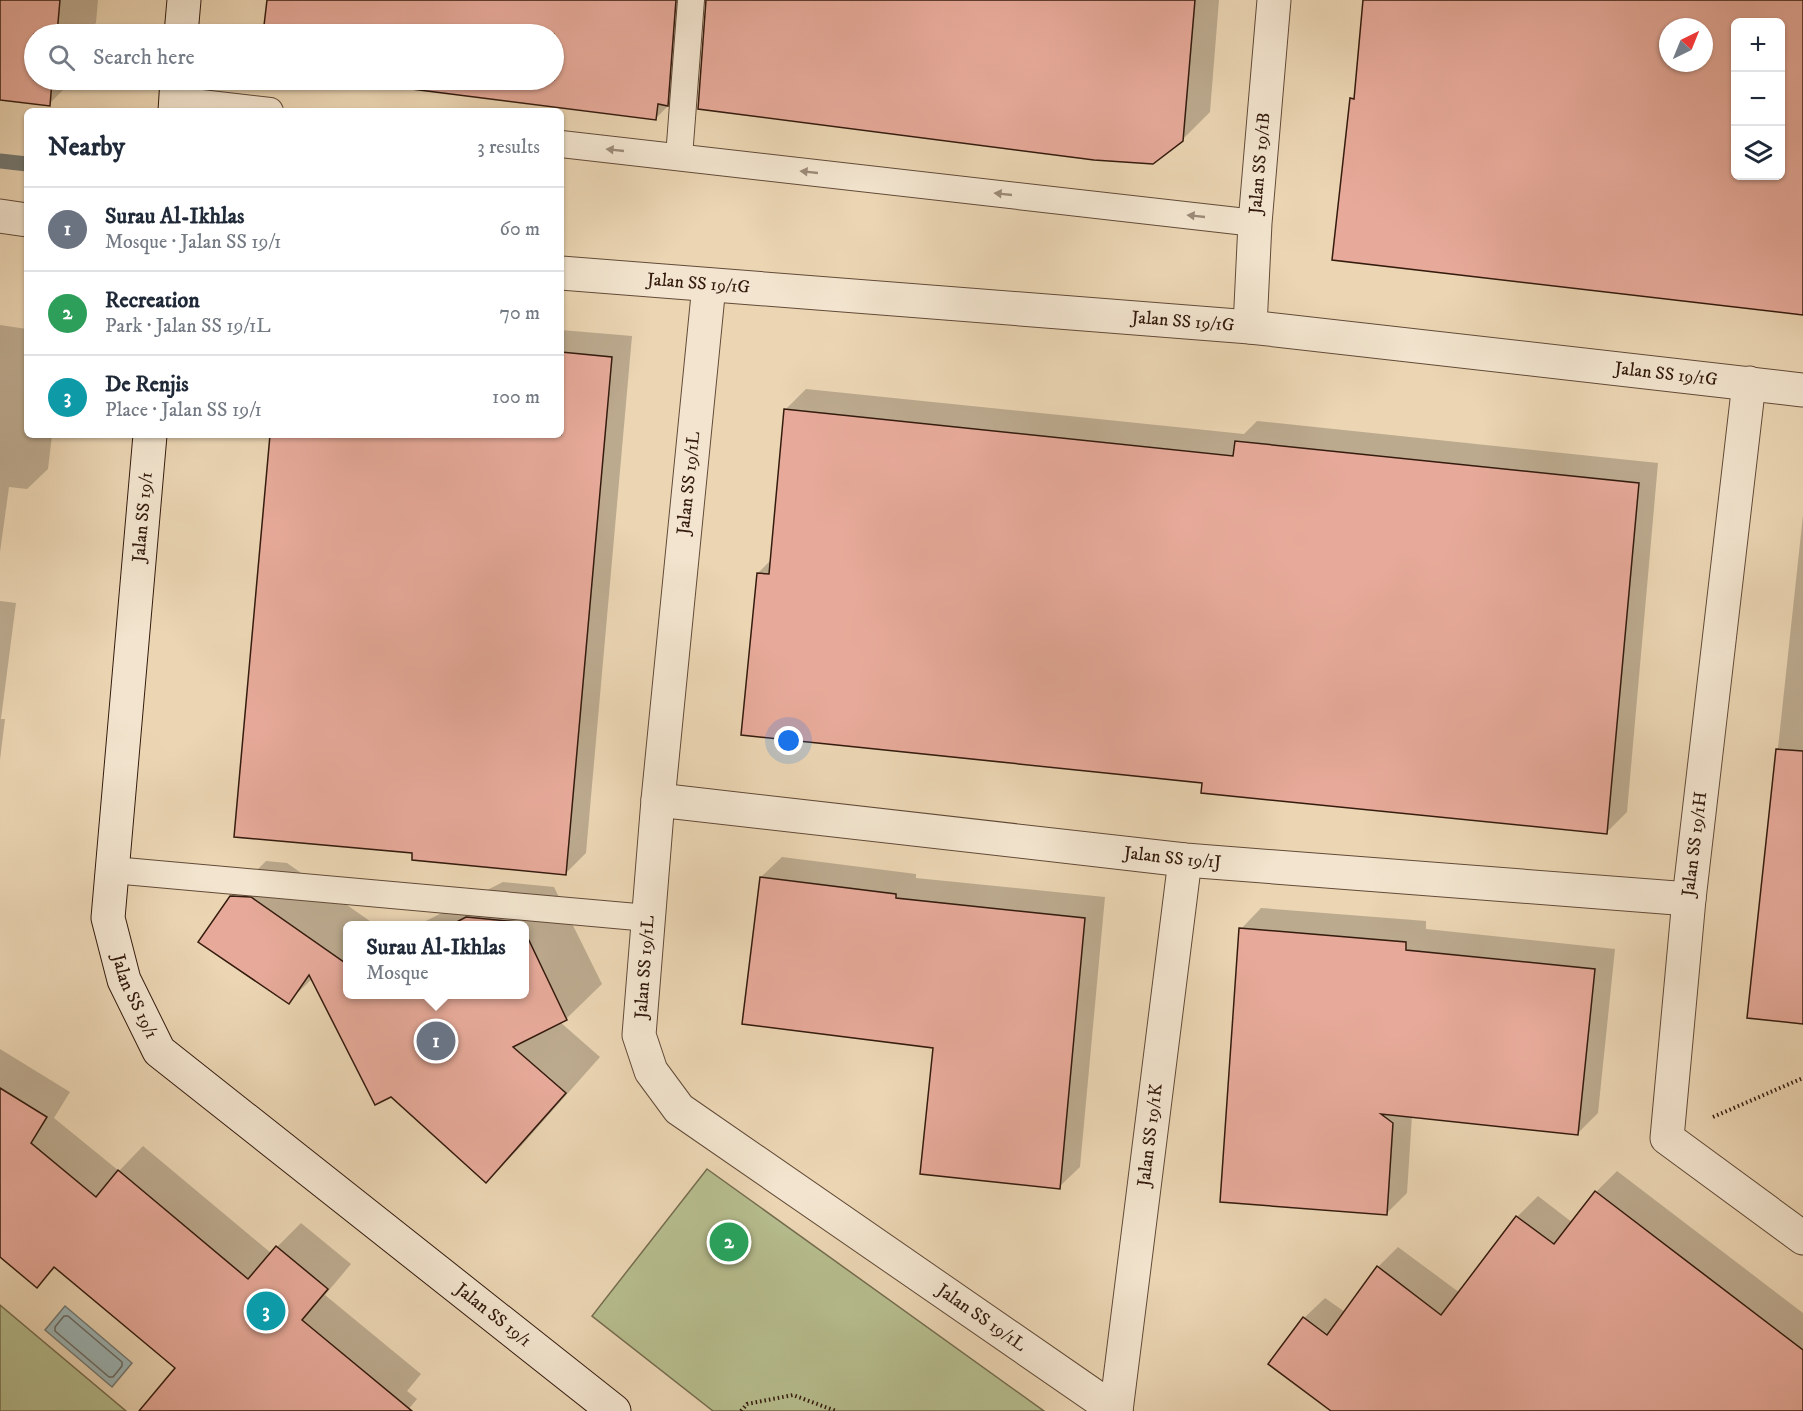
<!DOCTYPE html>
<meta charset="utf-8">
<style>
:root{--surface:#fff;--page:#f2f2f3;--text:#1f2937;--muted:#747a83;--line:#e0e1e3;--accent:#8f2418}
body{margin:0;font-family:"IM FELL DW Pica",serif;background:var(--page);color:var(--text)}
.controls{position:absolute;right:18px;top:18px;display:grid;overflow:hidden;border-radius:9px;box-shadow:0 2px 4px #0004}
.controls button{width:54px;height:54px;display:grid;place-items:center;padding:0;border:0;border-bottom:2px solid var(--line);background:var(--surface);color:var(--text);font:30px sans-serif}
.compass{position:absolute;left:1659px;top:18px;width:54px;height:54px;border-radius:50%;background:var(--surface);box-shadow:0 2px 4px #0004;rotate:43deg}
.you{position:absolute;left:789px;top:741px;width:21px;height:21px;margin:-15px;border:4px solid #fff;border-radius:50%;background:#1a73e8;box-shadow:0 0 0 9px #1a73e833}
.badge{display:grid;place-items:center;width:39px;height:39px;border-radius:50%;background:var(--accent);color:#fff;font-size:20px;font-weight:700}
.pin{position:absolute;translate:-50% -50%;border:3px solid #fff;box-shadow:0 2px 6px #0006}
.popup{position:absolute;left:343px;top:921px;width:186px;height:78px;box-sizing:border-box;display:grid;place-content:center;border-radius:9px;background:var(--surface);filter:drop-shadow(0 2px 4px #0005);font-size:20px;white-space:nowrap;color:var(--muted)}
.popup b{font-size:22px;color:var(--text)}
.popup::after{content:'';position:absolute;left:50%;top:100%;margin-left:-12px;border:12px solid transparent;border-top-color:var(--surface)}
.list{margin:0;padding:0;list-style:none}
h2{display:flex;justify-content:space-between;align-items:center;height:78px;margin:0;padding:0 24px;font-size:26px}
h2 small{font-size:20px;font-weight:400;color:var(--muted)}
.list li{display:grid;grid-template-columns:39px 1fr auto;gap:18px;align-items:center;box-sizing:border-box;height:84px;padding:0 24px;border-top:2px solid var(--line)}
.list b{display:block;font-size:22px;white-space:nowrap}
.list p{margin:0;font-size:20px;white-space:nowrap;color:var(--muted)}
.list em{font-size:20px;font-style:normal;color:var(--muted)}
.icon{flex:none;width:33px;height:33px;fill:none;stroke:currentColor;stroke-width:2;stroke-linecap:round;stroke-linejoin:round}
.map{position:relative;flex:none;width:1803px;height:1411px;overflow:hidden}
.search{position:absolute;background:var(--surface);box-shadow:0 2px 4px #0004;left:24px;top:24px;width:540px;height:66px;display:flex;align-items:center;gap:15px;box-sizing:border-box;padding:0 21px;border-radius:33px;color:var(--muted);font-size:22px}
.panel{position:absolute;background:var(--surface);box-shadow:0 2px 4px #0004;left:24px;top:108px;width:540px;height:330px;border-radius:9px}
.map>svg:first-child{display:block}
.green{fill:#b6bd8e;stroke:#756c4e;stroke-width:1.5}
.water{fill:#9cb6b7;stroke:#727873;stroke-width:1.5}
.shadow{fill:#0003;fill-rule:evenodd}
.lines{fill:none;stroke-linecap:round;stroke-linejoin:round}
.shore{stroke:#686862;stroke-width:1.5}
.stream{stroke:#727873;stroke-width:15}
.building{fill:#e7aa9a;stroke:#341b0e;stroke-width:1.5;fill-rule:evenodd}
.lane-casing{stroke:#624a37;stroke-width:28}
.street-casing{stroke:#624a37;stroke-width:35}
.secondary-casing{stroke:#341b0e;stroke-width:35}
.path{stroke:#341b0e;stroke-width:4;stroke-dasharray:1.5 3;stroke-linecap:butt}
.lane{stroke:#f2e4ce;stroke-width:26}
.street{stroke:#f2e4ce;stroke-width:33}
.secondary{stroke:#f2e4ce;stroke-width:33}
.oneway{fill:#9c8a78}
.labels{text-anchor:middle;dominant-baseline:central;stroke-width:5;stroke-linejoin:round;paint-order:stroke}
.street-label{font-size:18px;fill:#341b0e;stroke:#f2e4ce}
</style>
<div class="map">
<svg width="1803" height="1411" viewBox="0 0 1803 1411">
<rect width="100%" height="100%" fill="#ebd5b3"/>
<filter id="stains"><feTurbulence type="fractalNoise" baseFrequency=".00333" numOctaves="4"/><feColorMatrix values="0 0 0 0 .2 0 0 0 0 .09 0 0 0 0 .02 0 0 0 .5 -.17"/></filter>
<radialGradient id="worn" r=".72"><stop offset=".6" stop-color="#630" stop-opacity="0"/><stop offset="1" stop-color="#630" stop-opacity=".3"/></radialGradient>
<g class="green">
<path d="M707 1169 1044 1411H713L592 1316Z"/>
<path d="M0 1305 126 1411H0Z"/>
</g>
<path class="water" d="M65 1306 132 1363 112 1387 45 1330Z"/>
<g class="shadow">
<path d="M0 0H98L96 23 84 34H34V80H70V83L49 104 0 99Z"/>
<path d="M269 0H701L683 91 655 119 351 80H554V34H264Z"/>
<path d="M707 0H1219L1210 112 1182 140Z"/>
<path d="M1364 0H1803V313L1352 99 1356 95ZM1736 22H1780V176H1736ZM1668 27H1704V63H1668Z"/>
<path d="M0 325 27 329V435H52L48 469 27 489 9 487 0 552Z"/>
<path d="M561 330 632 336 586 853 565 874 271 435H561Z"/>
<path d="M806 389 1244 434 1257 421 1658 463 1627 812 1606 833 1203 782 758 573 771 560 786 409Z"/>
<path d="M1803 515V1023L1749 1017Z"/>
<path d="M0 601 16 603 1 719H5L0 760Z"/>
<path d="M782 857 916 874V878L1105 897 1080 1167 1059 1187 934 1047 761 877Z"/>
<path d="M266 861 287 863 377 926H348V994H524V926H416L503 882 554 887 602 984 566 1019 560 1022 600 1057 521 1146 486 1181 313 978 288 1002 231 896Z"/>
<path d="M1261 908 1426 921V929L1615 949 1598 1113 1577 1134 1412 1116 1407 1193 1386 1214 1241 929Z"/>
<path d="M0 1049 70 1092 54 1118 119 1171 143 1146 271 1253 301 1223 351 1264 325 1295 421 1374 407 1391 417 1399 407 1411H157L177 1368 56 1267 37 1286 0 1255Z"/>
<path d="M1617 1171 1803 1313V1411H1334L1304 1318 1325 1298 1345 1312 1378 1267 1398 1247 1460 1293 1517 1217 1538 1196 1573 1223 1596 1192Z"/>
</g>
<g class="lines">
<path class="shore" d="M64 1316H68L122 1362V1366L113 1377H109L55 1331V1327Z"/>
<path class="stream" d="M0 161 27 164"/>
</g>
<g class="building">
<path d="M0 0H60L57 34H34V80H52L50 106 0 100Z"/>
<path d="M267 0H676L668 106 658 104 656 120 340 80H554V34H263Z"/>
<path d="M706 0H1195L1183 141 1153 164 1094 160 698 109Z"/>
<path d="M1363 0H1803V315L1332 260 1350 98 1354 99ZM1736 22H1780V176H1736ZM1668 27H1704V63H1668Z"/>
<path d="M561 352 612 357 566 875 412 860V853L234 837 270 435H561Z"/>
<path d="M784 409 1233 456 1235 441 1639 483 1607 834 1201 793 1202 783 741 735 757 573 769 574Z"/>
<path d="M1776 749 1803 751V1024L1747 1018Z"/>
<path d="M760 877 896 894V898L1085 918 1060 1189 920 1174 933 1048 742 1024Z"/>
<path d="M230 896 251 897 348 965V994H525V932L567 1020 513 1047 566 1093 486 1183 391 1097 375 1105 309 975 289 1004 198 942Z"/>
<path d="M466 917 519 922 521 926H449Z"/>
<path d="M1239 928 1406 942V950L1595 969 1578 1135 1381 1114 1393 1123 1387 1215 1220 1202Z"/>
<path d="M0 1088 47 1117 31 1143 96 1197 118 1170 248 1279 276 1246 328 1289 302 1320 412 1411H139L175 1368 54 1267 37 1288 0 1257Z"/>
<path d="M1595 1191 1803 1350V1411H1331L1268 1364 1303 1317 1327 1335 1377 1266 1441 1315 1516 1216 1554 1244Z"/>
</g>
<g class="lines">
<defs>
<g id="lane">
<path d="M175 100 270 111"/>
<path d="M561 144 1255 223"/>
<path d="M679 157 691 0"/>
<path d="M113 870 648 918"/>
</g>
<g id="street">
<path d="M0 216 27 220"/>
<path id="s1" d="M561 273 1250 327 1803 390"/>
<path id="s2" d="M709 285 658 800 639 1035 651 1071 679 1109 1116 1411"/>
<path id="s3" d="M1250 327 1255 223 1274 0"/>
<path d="M1749 383 1689 899 1667 1138 1803 1238"/>
<path id="s4" d="M658 800 1185 860 1689 899"/>
<path id="s5" d="M1116 1411 1185 860"/>
</g>
<g id="secondary">
<path d="M181 34 184 0"/>
<path d="M175 111 177 80"/>
<path id="s6" d="M150 435 108 918 124 980 159 1051 614 1411"/>
</g>
</defs>
<use href="#lane" class="lane-casing"/>
<use href="#street" class="street-casing"/>
<use href="#secondary" class="secondary-casing"/>
<g class="path">
<path d="M1713 1117 1803 1078"/>
<path d="M741 1411 747 1404 793 1395 836 1411"/>
</g>
<use href="#lane" class="lane"/>
<use href="#street" class="street"/>
<use href="#secondary" class="secondary"/>
</g>
<defs><path id="oneway-solid" d="M-6-.8H1V-3.2L6.5 0L1 3.2V.8H-6Z" transform="scale(1.5)"/></defs>
<g class="oneway">
<use href="#oneway-solid" transform="translate(615 150) rotate(-174)"/>
<use href="#oneway-solid" transform="translate(809 172) rotate(-174)"/>
<use href="#oneway-solid" transform="translate(1003 194) rotate(-174)"/>
<use href="#oneway-solid" transform="translate(1196 216) rotate(-174)"/>
</g>
<g class="labels">
<g class="street-label">
<text stroke="none"><textPath href="#s3" startOffset="164">Jalan SS 19/1B</textPath></text>
<text stroke="none"><textPath href="#s1" startOffset="138">Jalan SS 19/1G</textPath></text>
<text stroke="none"><textPath href="#s1" startOffset="624">Jalan SS 19/1G</textPath></text>
<text stroke="none"><textPath href="#s1" startOffset="1110">Jalan SS 19/1G</textPath></text>
<text transform="translate(689 483) rotate(-84)">Jalan SS 19/1L</text>
<text transform="translate(143 517) rotate(-85)">Jalan SS 19/1</text>
<text transform="translate(1695 844) rotate(-83)">Jalan SS 19/1H</text>
<text stroke="none"><textPath href="#s4" startOffset="518">Jalan SS 19/1J</textPath></text>
<text transform="translate(645 967) rotate(-86)">Jalan SS 19/1L</text>
<text stroke="none"><textPath href="#s6" startOffset="568">Jalan SS 19/1</textPath></text>
<text stroke="none"><textPath href="#s5" startOffset="278">Jalan SS 19/1K</textPath></text>
<text stroke="none"><textPath href="#s6" startOffset="1054">Jalan SS 19/1</textPath></text>
<text stroke="none"><textPath href="#s2" startOffset="1206">Jalan SS 19/1L</textPath></text>
</g>
</g>
<rect width="100%" height="100%" filter="url(#stains)"/>
<rect width="100%" height="100%" fill="url(#worn)"/>
</svg>
<div class="controls">
<button>+</button>
<button>−</button>
<button><svg class="icon" aria-label="layers" viewBox="0 0 24 24"><path d="M12 4l9 5-9 5-9-5zM3 14l9 5 9-5"/></svg></button>
</div>
<svg class="compass" viewBox="-18 -18 36 36"><path d="M0-13l5 13h-10z" fill="#e53935"/><path d="M0 13l5-13h-10z" fill="#747a83"/></svg>
<div class="you"></div>
<div class="pin badge" style="left:436px;top:1041px;background:#6b7280">1</div>
<div class="popup"><b>Surau Al-Ikhlas</b>Mosque</div>
<div class="pin badge" style="left:729px;top:1242px;background:#2e9e5b">2</div>
<div class="pin badge" style="left:266px;top:1311px;background:#0f9aa8">3</div>
<div class="search"><svg class="icon" aria-label="search" viewBox="0 0 24 24"><circle cx="10" cy="10" r="6"/><path d="M15 15l6 6"/></svg>Search here</div>
<section class="panel">
<h2>Nearby<small>3 results</small></h2>
<ul class="list">
<li><span class="badge" style="background:#6b7280">1</span><div><b>Surau Al-Ikhlas</b><p>Mosque · Jalan SS 19/1</p></div><em>60 m</em></li>
<li><span class="badge" style="background:#2e9e5b">2</span><div><b>Recreation</b><p>Park · Jalan SS 19/1L</p></div><em>70 m</em></li>
<li><span class="badge" style="background:#0f9aa8">3</span><div><b>De Renjis</b><p>Place · Jalan SS 19/1</p></div><em>100 m</em></li>
</ul>
</section>
</div>
